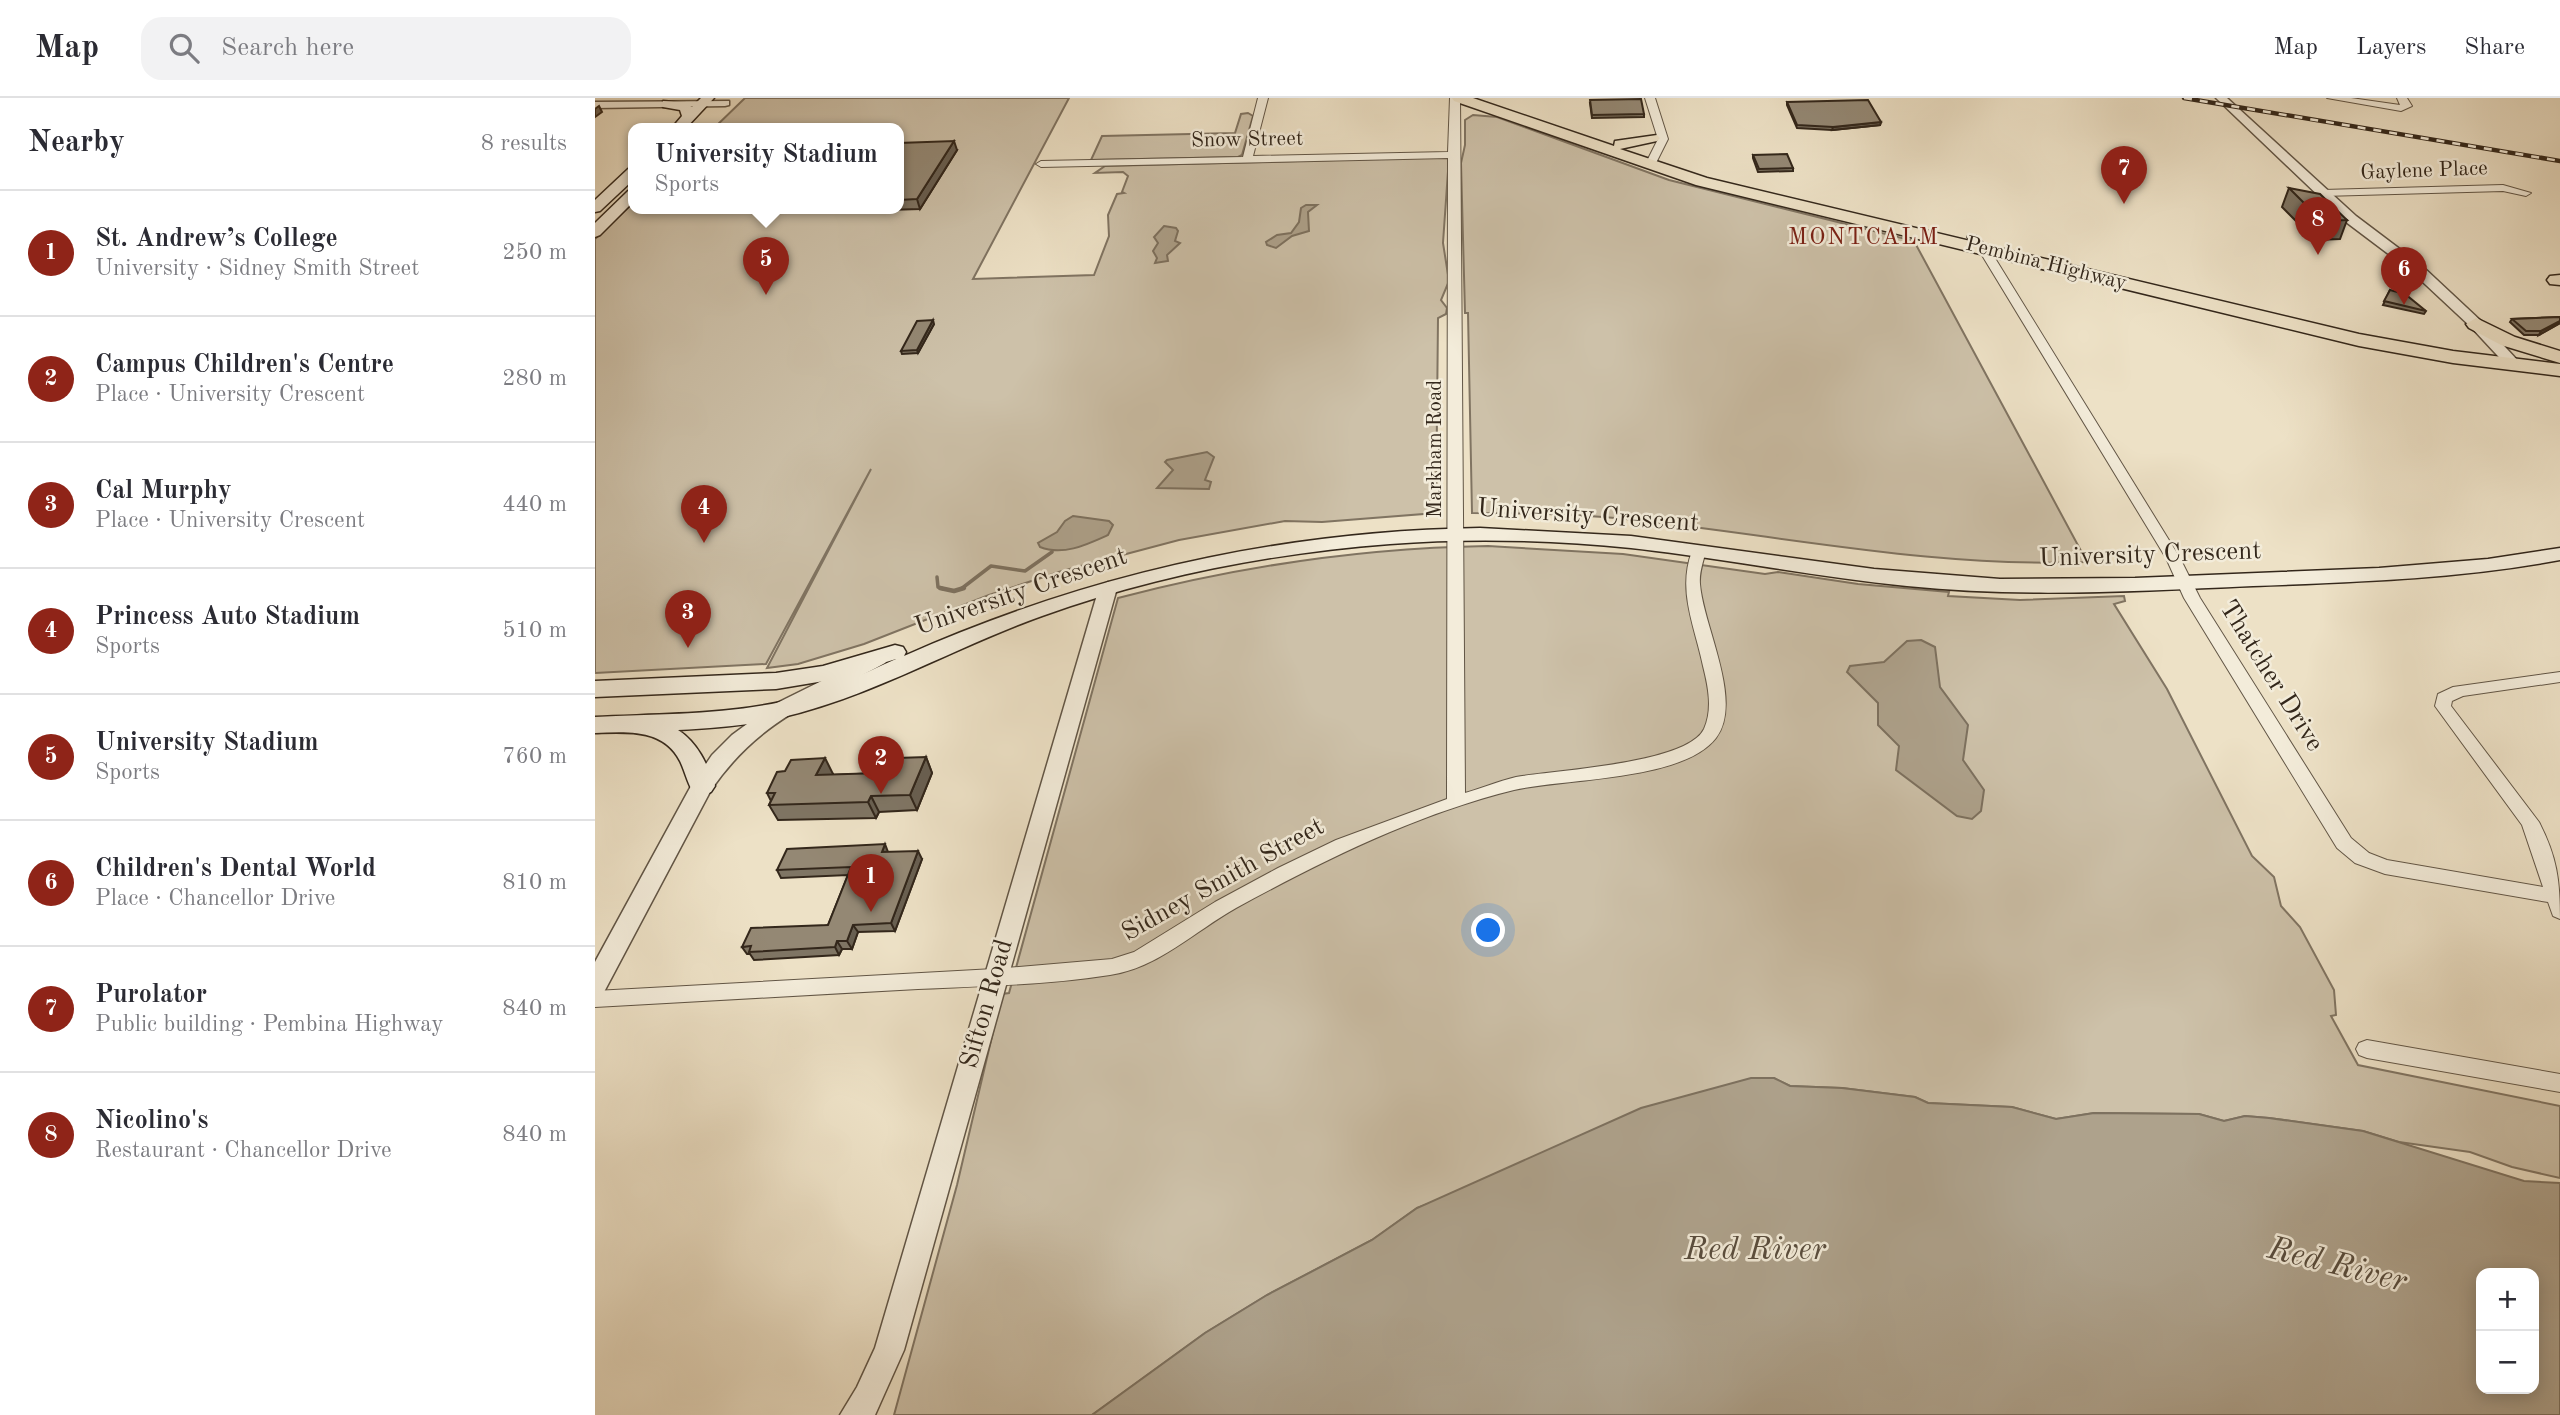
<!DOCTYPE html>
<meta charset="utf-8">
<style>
:root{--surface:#fff;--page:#f2f2f3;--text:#2b2b33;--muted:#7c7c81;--line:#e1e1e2;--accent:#8f2418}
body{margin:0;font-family:"Old Standard TT",serif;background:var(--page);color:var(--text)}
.controls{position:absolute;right:21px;bottom:21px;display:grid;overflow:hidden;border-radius:14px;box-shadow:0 4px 18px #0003}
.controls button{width:63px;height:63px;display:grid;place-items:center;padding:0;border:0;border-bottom:2px solid var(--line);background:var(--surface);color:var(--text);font:35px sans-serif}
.you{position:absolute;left:894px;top:833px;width:24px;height:24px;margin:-18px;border:5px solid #fff;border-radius:50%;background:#1a73e8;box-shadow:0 0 0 10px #1a73e833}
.badge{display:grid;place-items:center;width:46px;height:46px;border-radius:50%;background:var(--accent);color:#fff;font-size:23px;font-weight:700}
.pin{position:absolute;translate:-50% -58px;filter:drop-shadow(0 2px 4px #0008)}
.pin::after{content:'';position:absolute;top:37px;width:24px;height:21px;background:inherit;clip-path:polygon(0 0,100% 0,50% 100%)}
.popup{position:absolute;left:33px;top:25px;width:276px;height:91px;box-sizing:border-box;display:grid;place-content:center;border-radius:14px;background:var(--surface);filter:drop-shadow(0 2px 5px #0005);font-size:23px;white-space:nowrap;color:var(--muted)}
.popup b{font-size:26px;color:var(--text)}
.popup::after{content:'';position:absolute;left:50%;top:100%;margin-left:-14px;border:14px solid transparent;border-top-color:var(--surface)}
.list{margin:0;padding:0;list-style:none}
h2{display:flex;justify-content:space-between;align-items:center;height:91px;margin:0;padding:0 28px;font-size:30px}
h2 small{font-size:23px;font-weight:400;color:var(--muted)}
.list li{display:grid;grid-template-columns:46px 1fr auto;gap:21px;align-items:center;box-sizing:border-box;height:126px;padding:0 28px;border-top:2px solid var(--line)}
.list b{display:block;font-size:26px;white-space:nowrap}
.list p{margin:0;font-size:23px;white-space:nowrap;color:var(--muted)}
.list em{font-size:23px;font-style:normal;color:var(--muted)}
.icon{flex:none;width:38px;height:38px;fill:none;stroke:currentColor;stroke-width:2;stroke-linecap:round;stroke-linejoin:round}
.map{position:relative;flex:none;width:1965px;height:1317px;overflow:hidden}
header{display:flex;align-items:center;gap:42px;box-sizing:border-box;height:98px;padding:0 35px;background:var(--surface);border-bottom:2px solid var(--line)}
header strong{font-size:33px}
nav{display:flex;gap:38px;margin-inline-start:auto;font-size:24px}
.search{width:490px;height:63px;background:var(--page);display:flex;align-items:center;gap:18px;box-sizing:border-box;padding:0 24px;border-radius:21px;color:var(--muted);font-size:26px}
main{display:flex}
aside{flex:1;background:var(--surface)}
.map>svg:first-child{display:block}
.green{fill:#cdc1a9;stroke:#807462;stroke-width:2}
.water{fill:#aea28c;stroke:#7d715f;stroke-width:2;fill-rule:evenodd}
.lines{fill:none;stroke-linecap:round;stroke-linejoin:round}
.stream-far1{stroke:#7d715f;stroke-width:3.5}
.stream{stroke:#7d715f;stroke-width:4.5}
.minor-casing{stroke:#625646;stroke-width:2}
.tertiary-casing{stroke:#625646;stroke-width:3}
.secondary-casing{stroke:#33271b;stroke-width:3}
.primary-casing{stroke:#33271b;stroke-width:3}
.minor{fill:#f3ecda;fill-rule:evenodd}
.tertiary{fill:#f3ecda;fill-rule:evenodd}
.secondary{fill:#f3ecda;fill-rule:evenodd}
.primary{fill:#ede1c6;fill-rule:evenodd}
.rail-casing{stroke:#33271b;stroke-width:4.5}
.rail{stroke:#f3ecda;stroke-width:2.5;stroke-dasharray:8;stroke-linecap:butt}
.wall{fill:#7f7564;stroke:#33271b;stroke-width:2}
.shaded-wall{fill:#685f51;stroke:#33271b;stroke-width:2}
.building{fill:#948874;stroke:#33271b;stroke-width:2}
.labels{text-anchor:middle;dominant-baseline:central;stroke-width:5;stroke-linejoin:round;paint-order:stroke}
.far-street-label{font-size:21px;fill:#33271b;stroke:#f3ecda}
.far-neighbourhood-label{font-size:23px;letter-spacing:2px;fill:#7a1f14;stroke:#f3ecda}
.street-label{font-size:26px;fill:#33271b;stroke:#f3ecda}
.near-water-label{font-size:33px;font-style:italic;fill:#584c3d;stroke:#f3ecda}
</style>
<header>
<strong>Map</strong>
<div class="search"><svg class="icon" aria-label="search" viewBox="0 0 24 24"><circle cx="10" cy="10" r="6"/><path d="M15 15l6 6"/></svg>Search here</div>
<nav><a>Map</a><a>Layers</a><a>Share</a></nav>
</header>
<main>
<aside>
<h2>Nearby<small>8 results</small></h2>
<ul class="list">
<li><span class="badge">1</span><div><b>St. Andrew’s College</b><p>University · Sidney Smith Street</p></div><em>250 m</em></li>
<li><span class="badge">2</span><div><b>Campus Children's Centre</b><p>Place · University Crescent</p></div><em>280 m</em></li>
<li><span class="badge">3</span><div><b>Cal Murphy</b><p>Place · University Crescent</p></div><em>440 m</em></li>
<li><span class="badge">4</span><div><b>Princess Auto Stadium</b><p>Sports</p></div><em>510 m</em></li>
<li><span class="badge">5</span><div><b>University Stadium</b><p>Sports</p></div><em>760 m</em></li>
<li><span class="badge">6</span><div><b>Children's Dental World</b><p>Place · Chancellor Drive</p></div><em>810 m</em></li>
<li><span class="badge">7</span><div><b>Purolator</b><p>Public building · Pembina Highway</p></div><em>840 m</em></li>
<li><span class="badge">8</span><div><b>Nicolino's</b><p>Restaurant · Chancellor Drive</p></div><em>840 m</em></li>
</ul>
</aside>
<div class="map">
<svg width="1965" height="1317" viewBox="0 0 1965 1317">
<rect width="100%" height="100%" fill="#ede1c6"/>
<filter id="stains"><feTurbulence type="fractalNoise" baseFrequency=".00286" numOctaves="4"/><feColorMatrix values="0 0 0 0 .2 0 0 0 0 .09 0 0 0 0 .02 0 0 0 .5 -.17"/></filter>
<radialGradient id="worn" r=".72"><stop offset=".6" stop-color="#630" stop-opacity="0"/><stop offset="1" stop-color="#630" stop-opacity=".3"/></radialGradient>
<g class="green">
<path d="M150 0H474L378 181 499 177 514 138 513 117 522 96 529 95 527 94 533 78 528 74 500 75 510 68 854 59 848 145 854 183 846 202 852 210 851 216 843 220 841 415 727 424 690 423 584 442 467 473 394 497 269 546 203 566 172 570 276 371 171 566 0 575V141L38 105V111H304V31H118Z"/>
<path d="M653 15 658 18 647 57 643 59 496 62 507 38 640 35 646 16Z"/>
<path d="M878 17 902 19 1074 82 1319 143 1492 464C1336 470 1185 437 1031 421 980 416 928 415 877 415L873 215H870L866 65 870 47V22Z"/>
<path d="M893 448 1028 456 1170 476 1183 474 1263 486 1354 494 1353 498 1425 502 1529 498 1530 503 1519 506 1572 591 1657 758 1679 779 1686 808 1705 829 1739 892 1741 917 1736 918 1763 967 1965 1008V1080L1917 1069 1875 1054 1804 1044 1768 1033 1674 1020 1650 1018 1629 1023 1604 1016 1499 1015 1461 1021 1417 1009 1333 1005 1320 999 1247 990 1195 988 1179 980 822 1110 777 1142 672 1197 610 1235 497 1317H299L362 1087 407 896 414 895 523 500C645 468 766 450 893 448Z"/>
</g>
<g class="water">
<path d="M711 107H722L713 114 714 133 697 138 681 150 672 147 671 144 682 137 696 135 704 124 706 110Z"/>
<path d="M569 128 581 130 583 133 580 143 585 145 572 157 573 163 560 165 562 160 558 153 563 145 559 139Z"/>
<path d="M612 354 619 359 610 382 616 384 614 391 562 390 578 372 570 364 572 362Z"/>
<path d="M478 418 514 423 518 427 513 437C491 447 468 458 445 449L443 445 462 434 470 423Z"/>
<path d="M1326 542 1340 549 1345 589 1373 627 1368 662 1389 692 1386 713 1377 721 1362 718 1301 672 1304 648 1283 627V605L1252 574 1255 568 1289 564 1312 543Z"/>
<path d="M1156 980H1179L1195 988 1247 990 1320 999 1333 1005 1417 1009 1461 1021 1499 1015 1604 1016 1629 1023 1650 1018 1674 1020 1768 1033 1929 1083 1965 1085V1317H497L610 1235 672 1197 777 1142 822 1110 1046 1010ZM1886 1175H1939V1291H1886Z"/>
</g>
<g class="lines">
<g class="stream-far1">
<path d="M342 479 343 489 349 491"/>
<path d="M366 491 396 468 430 473 457 454"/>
</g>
<path class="stream" d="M345 490 359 493 369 490"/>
<defs>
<g id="minor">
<path d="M663 0H673L658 58 853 54 855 0H865L870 695C887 690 904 683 921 679 960 672 1092 666 1109 631 1118 611 1113 588 1108 568 1100 529 1082 493 1097 453L1104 449 1111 453C1108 464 1104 475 1105 486 1108 528 1149 603 1121 640 1088 683 972 680 919 692 822 716 729 762 641 810 600 833 563 870 515 877 452 887 386 888 323 891 215 897 108 903 0 909V893L399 871 517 861 539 854 620 804 683 770 741 742 852 701 853 60 446 69 441 66 446 63 648 59Z"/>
<path d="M1050 0H1060L1073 41 1060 67 1055 70 1050 67 1063 41Z"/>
<path d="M1732 0H1756L1805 7 1802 0H1812L1817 8 1806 13Z"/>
<path d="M1908 87 1936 95 1931 98 1908 93 1728 98 1723 95 1728 92Z"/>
<path d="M1373 137H1381L1395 152 1585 460 1605 500 1756 740 1774 755 1792 762 1948 789 1927 727 1840 608 1843 596 1858 589 1965 574V584L1868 598 1857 603 1856 608 1944 724C1962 759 1965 782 1965 821L1958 818 1953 804 1790 776 1760 765 1742 750 1589 500 1571 460 1385 154 1372 139Z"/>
<path d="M1772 942 1965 976V994L1772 960 1764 957 1761 951 1764 945Z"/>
</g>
<g id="tertiary">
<path d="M1621 0H1632L1761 118 1826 167 1886 223 1924 264 1927 267 1924 270H1914L1876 229 1816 173 1751 124Z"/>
<path d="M134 3V7L130 8 0 10V4Z"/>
<path d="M513 484 522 490 309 1252 280 1317H245L262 1289 280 1250 504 490Z"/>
<path d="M283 555 290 557 293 561 290 565C219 604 164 622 116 692L9 894 0 897V864L96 688 117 657 137 637 178 607Z"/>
</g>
<g id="secondary">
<path d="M106 0H119L90 31H76L87 18 85 12 68 9V3L90 5 97 9Z"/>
<path d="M38 70V82L5 113 0 114V102L33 71Z"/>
<path d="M38 92V104L5 137 0 139V125L33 93Z"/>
<path d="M885 430 1036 438 1279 471 1405 481 1540 480 1784 470 1893 461 1965 450V462C1863 481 1761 484 1658 488 1543 493 1427 500 1312 488 1220 479 1128 460 1036 450 956 442 875 440 795 446 677 455 559 478 447 518 360 549 278 598 188 619 153 628 118 630 83 632 103 645 112 666 120 688L116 694 107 697 98 694C92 684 90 673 85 663 68 630 31 634 0 635V619C62 616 125 617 186 604 226 595 264 578 301 561L229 583 181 591 0 599V583L181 575 228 568 300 547 308 549 311 554 309 558C491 477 685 433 885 430Z"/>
</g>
<g id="primary">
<path d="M857 0H878L1019 48 1020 43 1062 37 1065 40 1062 43 1025 51 1112 80 1764 236 1858 253 1965 266V278L1858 265 1764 248 1101 87 859 3Z"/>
<path d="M1965 177V187L1955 186 1952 182 1955 178Z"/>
<path d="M1881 220 1920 239 1965 253V265L1906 247 1874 230 1871 226Z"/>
</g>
</defs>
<use href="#minor" class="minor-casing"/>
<use href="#tertiary" class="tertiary-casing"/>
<use href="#secondary" class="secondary-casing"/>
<use href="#primary" class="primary-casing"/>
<use href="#minor" class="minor"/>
<use href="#tertiary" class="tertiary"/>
<use href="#secondary" class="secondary"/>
<use href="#primary" class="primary"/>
<defs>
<path id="rail" d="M1589 0 1965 63"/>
</defs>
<use href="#rail" class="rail-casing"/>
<use href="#rail" class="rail"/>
</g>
<g class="wall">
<path d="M1192 4 1286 24 1285 27 1237 32 1202 30 1192 7Z"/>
<path d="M995 5 1049 16V19L997 20Z"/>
<path d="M304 45 362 52 325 111 223 114 222 111H304Z"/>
<path d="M1158 57 1198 70V73L1163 74 1158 60Z"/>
<path d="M1694 90 1752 122 1745 141 1720 142 1687 109Z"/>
<path d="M1795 192 1831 213 1829 216 1788 207Z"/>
<path d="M1965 219V225L1944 237H1929L1915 224 1917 221Z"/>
<path d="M339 226 323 255 307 256 306 253Z"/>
<path d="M331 659 337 675 322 712 284 714 281 720 183 722 174 707 176 703 172 695 238 676V677L285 675Z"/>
<path d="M293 754 327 761 300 833 263 834 257 851H247L244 857 159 862 155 856H152L147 849 233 827 253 777 186 780 182 772Z"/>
</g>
<g class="shaded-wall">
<path d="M4 8 7 14 0 19V11Z"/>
<path d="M1286 24 1285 27 1237 32 1238 29Z"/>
<path d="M359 43 362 52 325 111 322 101Z"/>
<path d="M338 222 339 226 323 255 322 252Z"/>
<path d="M1965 223V225L1944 237 1946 233Z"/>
<path d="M331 659 337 675 322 712 315 697Z"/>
<path d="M230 660 238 676 230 693 221 677Z"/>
<path d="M276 698 284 714 281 720 273 704Z"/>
<path d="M290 746 293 754H287Z"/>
<path d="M323 753 327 761 300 833 296 825Z"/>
<path d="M258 827 263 834 257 851 252 843Z"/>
<path d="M242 843 247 851 244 857 240 849Z"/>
</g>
<g class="building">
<path d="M1046 1 1049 16 997 17 995 2Z"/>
<path d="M1273 2 1286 24 1238 29 1202 27 1192 4Z"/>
<path d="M359 43 322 101 304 102V45Z"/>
<path d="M1192 56 1198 70 1164 71 1158 57Z"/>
<path d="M1694 90 1725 96 1752 122 1727 123Z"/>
<path d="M1795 192 1810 196 1831 213 1789 203Z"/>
<path d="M1965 219V223L1946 233H1931L1917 221Z"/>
<path d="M338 222 322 252 306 253 322 223Z"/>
<path d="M331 659 315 697 276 698 273 704 174 707 180 695H172L182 674 190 673 196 662 230 660 221 677 285 675 287 670H298L302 660Z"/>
<path d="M290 746 287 754 323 753 296 825 258 827 252 843H242L240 849 154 854 156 848 147 849 156 830 233 827 256 769 182 772 192 751Z"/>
</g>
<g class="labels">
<g class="far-street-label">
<text transform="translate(652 42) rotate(-1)">Snow Street</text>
<text transform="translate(1829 73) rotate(-2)">Gaylene Place</text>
<text transform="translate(1451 166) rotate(14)">Pembina Highway</text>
<text transform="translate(840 351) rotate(-90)">Markham Road</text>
</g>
<g class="far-neighbourhood-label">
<text x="1269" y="139">MONTCALM</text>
</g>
<g class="street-label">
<text transform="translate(993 418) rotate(4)">University Crescent</text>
<text transform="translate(1555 457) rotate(-2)">University Crescent</text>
<text transform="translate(426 494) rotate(-19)">University Crescent</text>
<text transform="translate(1676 578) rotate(58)">Thatcher Drive</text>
<text transform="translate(628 782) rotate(-29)">Sidney Smith Street</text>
<text transform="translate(392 906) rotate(-74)">Sifton Road</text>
</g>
<g class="near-water-label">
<text x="1160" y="1152">Red River</text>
<text transform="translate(1742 1168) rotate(14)">Red River</text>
</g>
</g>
<rect width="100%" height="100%" filter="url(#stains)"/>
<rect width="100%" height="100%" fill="url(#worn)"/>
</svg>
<div class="controls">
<button>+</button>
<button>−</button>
</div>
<div class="you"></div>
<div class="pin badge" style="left:276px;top:814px">1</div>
<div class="pin badge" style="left:286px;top:696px">2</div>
<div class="pin badge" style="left:93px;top:550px">3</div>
<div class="pin badge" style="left:109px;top:445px">4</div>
<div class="pin badge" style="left:171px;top:197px">5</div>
<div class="popup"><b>University Stadium</b>Sports</div>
<div class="pin badge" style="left:1809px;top:207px">6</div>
<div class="pin badge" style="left:1529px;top:106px">7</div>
<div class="pin badge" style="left:1723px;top:157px">8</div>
</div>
</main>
